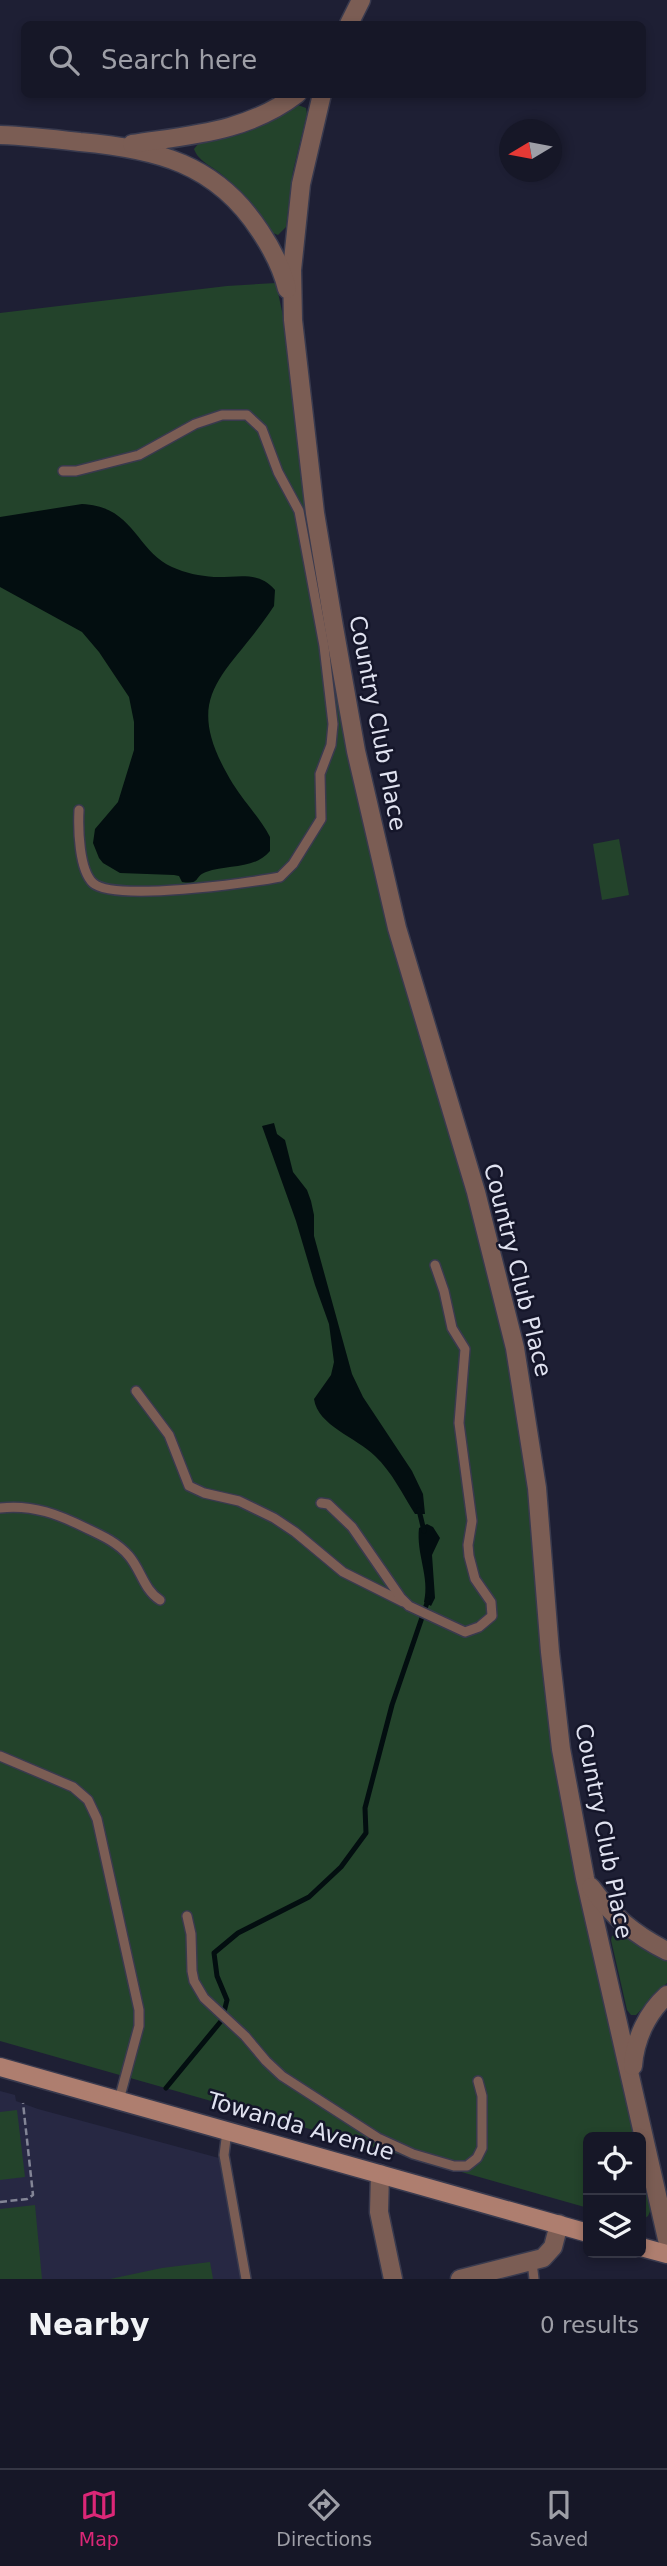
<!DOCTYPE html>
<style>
:root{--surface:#161727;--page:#1f202f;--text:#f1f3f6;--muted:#9e9fa7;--line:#353644;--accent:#db2777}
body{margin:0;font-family:"DejaVu Sans",sans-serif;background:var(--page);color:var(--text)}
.controls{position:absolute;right:21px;bottom:21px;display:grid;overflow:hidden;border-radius:10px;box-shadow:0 4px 10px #0003}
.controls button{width:63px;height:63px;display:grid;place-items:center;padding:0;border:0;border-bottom:2px solid var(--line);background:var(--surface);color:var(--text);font:35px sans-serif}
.compass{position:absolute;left:499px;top:119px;width:63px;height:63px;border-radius:50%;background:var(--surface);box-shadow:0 4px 10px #0003;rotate:260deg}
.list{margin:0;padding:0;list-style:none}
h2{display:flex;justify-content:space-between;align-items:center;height:91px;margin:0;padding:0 28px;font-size:30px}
h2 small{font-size:23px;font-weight:400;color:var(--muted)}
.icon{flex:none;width:38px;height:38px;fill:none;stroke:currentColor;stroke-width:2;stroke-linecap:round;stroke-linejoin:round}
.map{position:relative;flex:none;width:667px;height:2279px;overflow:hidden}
.search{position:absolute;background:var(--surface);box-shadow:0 4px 10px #0003;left:21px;right:21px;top:21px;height:77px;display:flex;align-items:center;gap:18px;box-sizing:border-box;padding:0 24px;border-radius:10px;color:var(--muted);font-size:26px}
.sheet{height:189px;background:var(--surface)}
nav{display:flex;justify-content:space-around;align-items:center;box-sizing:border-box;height:98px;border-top:2px solid var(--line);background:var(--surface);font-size:19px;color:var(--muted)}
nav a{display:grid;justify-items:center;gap:4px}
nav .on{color:var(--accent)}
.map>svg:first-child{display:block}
.built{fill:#272843}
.green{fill:#23432b}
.water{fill:#030e10}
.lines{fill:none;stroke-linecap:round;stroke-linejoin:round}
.stream{stroke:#030e10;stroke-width:5}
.lane-casing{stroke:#393a4e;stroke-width:12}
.street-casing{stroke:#393a4e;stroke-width:21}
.secondary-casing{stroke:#393a4e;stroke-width:21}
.path{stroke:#838596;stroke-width:2.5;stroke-dasharray:7 3.5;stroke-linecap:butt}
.lane{stroke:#7b5d54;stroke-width:9}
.street{stroke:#7b5d54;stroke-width:18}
.secondary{stroke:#ae7e6f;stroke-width:18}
.labels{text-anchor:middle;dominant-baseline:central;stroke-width:5;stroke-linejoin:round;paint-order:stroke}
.street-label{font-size:23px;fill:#e0e2f0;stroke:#15162a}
</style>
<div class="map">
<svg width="667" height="2279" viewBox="0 0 667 2279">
<rect width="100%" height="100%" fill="#1e1f34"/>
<path class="built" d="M0 2091 15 2095 16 2101 38 2109 219 2158 241 2279H0Z"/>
<g class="green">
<path d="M298 105 306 108 307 114 293 171 286 227 278 235 273 233C259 212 244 194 226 178 216 168 198 162 194 149L198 144 238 135 261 126Z"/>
<path d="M276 283 283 316 304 494 344 725 381 898 410 1006 470 1203 506 1345 527 1477 551 1747 570 1851 635 2137H588V2208L0 2041V313L227 286Z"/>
<path d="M619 839 629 895 602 900 593 844Z"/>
<path d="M620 1933 667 1958V1983L636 2015H631L627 2010 611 1940 612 1936Z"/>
<path d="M17 2110 25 2177 0 2180V2112Z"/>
<path d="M641 2162 651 2209 648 2216 641 2221Z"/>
<path d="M35 2205 42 2279H0V2209Z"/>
<path d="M210 2262 213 2279H110L162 2268Z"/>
</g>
<g class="water">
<path d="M82 504C134 506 136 551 172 567 185 573 200 576 214 577 237 578 258 570 275 590L274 606C227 678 177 692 233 784 245 803 260 818 270 837V851C254 870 228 864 206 872 194 876 201 885 182 882L179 876 174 875 120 873 103 863 99 858 93 843 95 829 118 802 134 750V722L129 697 99 652 82 632 0 587V517Z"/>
<path d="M274 1123 277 1134 285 1140 293 1172 307 1190 311 1201 314 1215V1236L352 1374 363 1397 412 1471 423 1494 425 1514H415C403 1495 392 1472 375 1456 356 1437 318 1426 314 1399L331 1375 334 1362 329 1324 315 1285 296 1221 262 1126Z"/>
<path d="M427 1524 433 1527 440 1538 432 1555 435 1598 431 1606 424 1602C430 1577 416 1554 419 1528Z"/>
</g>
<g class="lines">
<g class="stream">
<path d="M419 1510 424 1531"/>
<path d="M166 2088 222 2020 227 2000 217 1976 214 1953 238 1933 309 1897 341 1867 366 1833 365 1808 392 1705 428 1600"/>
</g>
<defs>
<g id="lane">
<path d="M63 471H76L139 455 195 424 222 415H247L262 429 278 472 299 511 324 646 333 724 331 745 320 774 321 819 293 864 280 877C249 883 114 902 93 883 79 870 78 829 79 810"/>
<path d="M136 1391 169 1435 189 1486 204 1493 239 1501 274 1518 295 1532 343 1572 403 1602"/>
<path d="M321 1503 328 1504 352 1527 401 1598 409 1606 465 1632 479 1627 492 1616 491 1602 475 1579 469 1556 468 1545 472 1521 459 1423 465 1349 452 1328 444 1291 435 1265"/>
<path d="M0 1508C33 1504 60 1515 88 1529 103 1536 118 1543 129 1556 141 1570 144 1590 160 1600"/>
<path d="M0 1756 73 1787 88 1800 97 1819 139 2010V2026L119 2100"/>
<path d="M187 1916 191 1934 192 1971 194 1981 204 1998 245 2036 266 2061 282 2076 378 2138 413 2154 454 2166H467L477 2158 482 2148V2096L478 2081"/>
<path d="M227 2131 224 2155 246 2279"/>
<path d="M532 2262 534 2279"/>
</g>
<g id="street">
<path d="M349 24 361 0"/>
<path d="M322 94 301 184 292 270 293 320 315 513 334 627 356 751 397 928 476 1192 515 1348 537 1488 550 1652 561 1749 585 1878 667 2239"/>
<path d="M0 135C27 136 54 139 80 142 156 149 216 163 260 231 272 249 282 268 287 289"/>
<path d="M132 144C190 135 248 132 297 94"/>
<path d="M591 1887C612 1916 635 1935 667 1951"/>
<path d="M633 2066C635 2039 647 2013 667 1995"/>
<path d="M380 2174 379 2212 393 2279"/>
<path d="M460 2279 543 2258 553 2247 559 2224"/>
</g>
<g id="secondary">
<path d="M0 2067 588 2233"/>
<path d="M641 2247 667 2254"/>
</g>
</defs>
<use href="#lane" class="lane-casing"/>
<use href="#street" class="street-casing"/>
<use href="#secondary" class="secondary-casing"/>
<path class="path" d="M0 2202 27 2199 33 2195 23 2103"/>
<use href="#lane" class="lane"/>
<use href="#street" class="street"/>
<use href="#secondary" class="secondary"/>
</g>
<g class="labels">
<g class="street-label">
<text transform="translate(378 723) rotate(79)">Country Club Place</text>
<text transform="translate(518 1270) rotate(76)">Country Club Place</text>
<text transform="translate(604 1831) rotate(79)">Country Club Place</text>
<text transform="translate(301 2126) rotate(16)">Towanda Avenue</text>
</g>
</g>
</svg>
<div class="controls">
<button><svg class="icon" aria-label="locate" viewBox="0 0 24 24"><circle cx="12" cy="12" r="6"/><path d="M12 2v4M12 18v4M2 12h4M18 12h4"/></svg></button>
<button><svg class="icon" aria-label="layers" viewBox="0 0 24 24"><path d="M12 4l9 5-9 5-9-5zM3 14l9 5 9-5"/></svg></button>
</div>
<svg class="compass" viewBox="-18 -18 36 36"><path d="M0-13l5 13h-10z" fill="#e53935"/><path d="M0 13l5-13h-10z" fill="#9e9fa7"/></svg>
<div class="search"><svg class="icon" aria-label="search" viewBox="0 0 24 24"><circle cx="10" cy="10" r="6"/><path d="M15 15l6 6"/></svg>Search here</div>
</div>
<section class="sheet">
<h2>Nearby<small>0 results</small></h2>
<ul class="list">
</ul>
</section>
<nav>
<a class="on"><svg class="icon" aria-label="map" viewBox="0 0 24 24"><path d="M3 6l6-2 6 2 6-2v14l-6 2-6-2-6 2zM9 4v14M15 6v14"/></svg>Map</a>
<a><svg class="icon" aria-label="directions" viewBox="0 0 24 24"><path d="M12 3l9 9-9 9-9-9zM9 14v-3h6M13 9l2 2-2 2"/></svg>Directions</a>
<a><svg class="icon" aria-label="saved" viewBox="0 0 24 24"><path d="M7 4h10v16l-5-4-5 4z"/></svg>Saved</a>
</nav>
